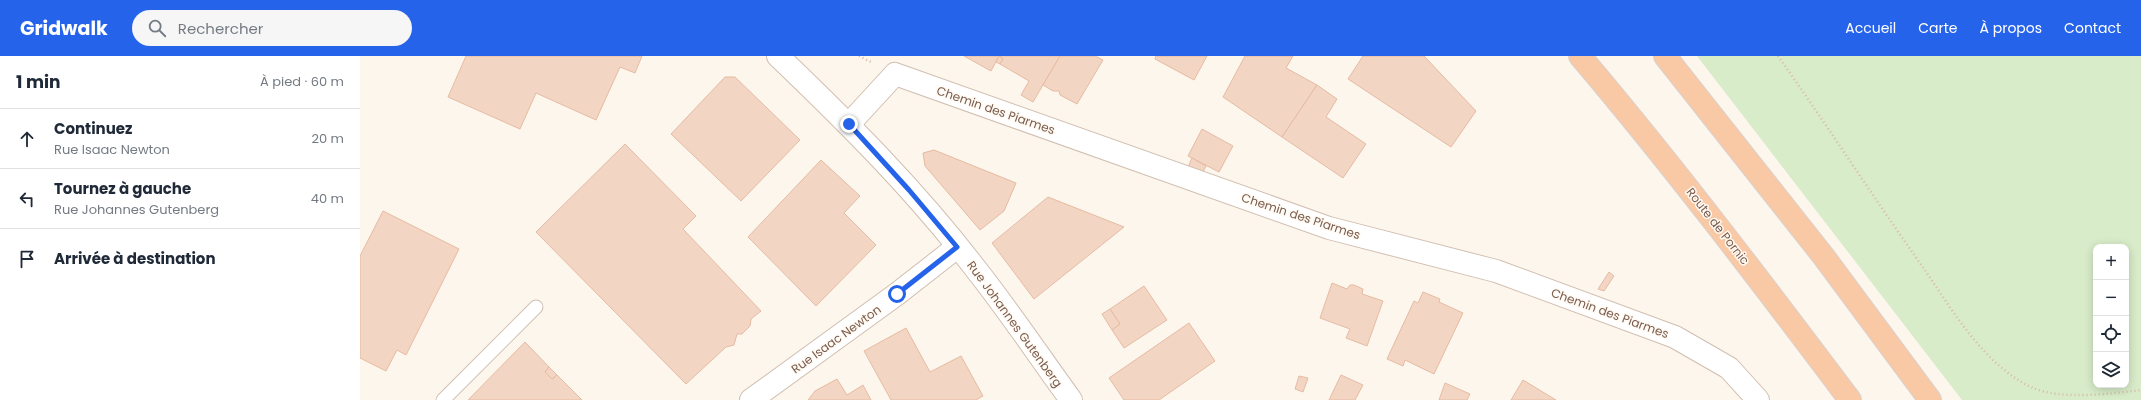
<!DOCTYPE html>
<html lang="fr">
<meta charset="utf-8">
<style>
:root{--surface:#fff;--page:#f6f6f7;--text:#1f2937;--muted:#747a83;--line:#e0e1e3;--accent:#2563eb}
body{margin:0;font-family:Poppins,sans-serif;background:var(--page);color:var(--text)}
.controls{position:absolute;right:12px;bottom:12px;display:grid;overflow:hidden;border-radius:8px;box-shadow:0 2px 10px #0003}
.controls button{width:36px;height:36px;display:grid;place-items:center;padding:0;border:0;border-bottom:1px solid var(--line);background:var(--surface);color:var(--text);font:20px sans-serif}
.stop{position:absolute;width:12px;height:12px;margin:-9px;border:3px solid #2563eb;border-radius:50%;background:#fff}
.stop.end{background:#2563eb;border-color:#fff;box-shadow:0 1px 4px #0008}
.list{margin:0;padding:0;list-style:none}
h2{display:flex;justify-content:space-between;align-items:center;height:52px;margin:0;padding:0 16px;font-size:17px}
h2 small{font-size:13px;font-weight:400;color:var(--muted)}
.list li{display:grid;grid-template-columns:26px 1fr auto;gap:12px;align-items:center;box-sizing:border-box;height:60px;padding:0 16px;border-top:1px solid var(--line)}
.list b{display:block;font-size:15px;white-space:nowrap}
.list p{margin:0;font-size:13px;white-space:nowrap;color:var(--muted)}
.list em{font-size:13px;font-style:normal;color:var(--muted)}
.icon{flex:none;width:22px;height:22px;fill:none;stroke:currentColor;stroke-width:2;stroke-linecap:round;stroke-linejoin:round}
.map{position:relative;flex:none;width:1781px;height:344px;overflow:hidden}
header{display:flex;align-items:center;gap:24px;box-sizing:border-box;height:56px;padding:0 20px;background:var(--accent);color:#fff}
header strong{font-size:19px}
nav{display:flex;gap:22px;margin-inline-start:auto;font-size:14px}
.search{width:280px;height:36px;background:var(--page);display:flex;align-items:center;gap:10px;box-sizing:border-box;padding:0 14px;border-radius:22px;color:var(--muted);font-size:15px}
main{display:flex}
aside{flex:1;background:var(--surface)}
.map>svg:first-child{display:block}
.green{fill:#d8ecc9;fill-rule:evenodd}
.building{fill:#f3d5c3;stroke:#e6bba3}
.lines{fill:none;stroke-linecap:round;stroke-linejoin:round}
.service-casing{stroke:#d1beb0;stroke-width:15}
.minor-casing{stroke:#d1beb0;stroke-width:24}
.trunk-casing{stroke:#dad1cd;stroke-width:24}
.path{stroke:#d9b8a5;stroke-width:2.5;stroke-dasharray:1 3;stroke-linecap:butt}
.service{stroke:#fff;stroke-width:13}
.minor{stroke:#fff;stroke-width:22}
.trunk{stroke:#f9c8a4;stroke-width:22}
.route{stroke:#2563eb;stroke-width:5}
.labels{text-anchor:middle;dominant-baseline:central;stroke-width:3;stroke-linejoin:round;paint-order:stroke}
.street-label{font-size:12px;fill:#7a5c4d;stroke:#fffaf3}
</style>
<header>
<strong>Gridwalk</strong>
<div class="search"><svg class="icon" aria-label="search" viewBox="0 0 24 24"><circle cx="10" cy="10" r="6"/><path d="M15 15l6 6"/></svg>Rechercher</div>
<nav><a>Accueil</a><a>Carte</a><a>À propos</a><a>Contact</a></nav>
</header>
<main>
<aside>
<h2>1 min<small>À pied · 60 m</small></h2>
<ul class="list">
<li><svg class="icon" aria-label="ahead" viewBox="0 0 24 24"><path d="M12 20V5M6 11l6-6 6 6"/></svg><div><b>Continuez</b><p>Rue Isaac Newton</p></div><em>20 m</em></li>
<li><svg class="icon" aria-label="left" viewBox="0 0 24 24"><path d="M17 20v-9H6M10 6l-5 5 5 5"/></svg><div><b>Tournez à gauche</b><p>Rue Johannes Gutenberg</p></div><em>40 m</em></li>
<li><svg class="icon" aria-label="arrive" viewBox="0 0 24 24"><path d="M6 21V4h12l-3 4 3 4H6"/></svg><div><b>Arrivée à destination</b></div></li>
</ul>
</aside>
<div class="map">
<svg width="1781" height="344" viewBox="0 0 1781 344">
<rect width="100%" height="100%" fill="#fdf6ec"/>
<path class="green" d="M1337 0H1781V344H1602ZM1736 191H1766V329H1736Z"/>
<g class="building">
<path d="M106 0H282L275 17 260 11 236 64 176 37 160 73 88 41Z"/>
<path d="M604 0H639L631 15Z"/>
<path d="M639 0 643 3 640 8 636 6Z"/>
<path d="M640 0H700L673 46 661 39 669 25 640 8 643 3Z"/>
<path d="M700 0H735L743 4 717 48 700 39 699 35H693L683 29Z"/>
<path d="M796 0H847L834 24 795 3Z"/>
<path d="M885 0H933L926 12 957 29 922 81 863 41Z"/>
<path d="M1003 0H1064L1116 55 1091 91 988 23Z"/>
<path d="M365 21H375L440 84 381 145 311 78Z"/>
<path d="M957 29 977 43 966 61 1006 88 983 122 922 81Z"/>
<path d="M842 73 873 90 859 116 828 100Z"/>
<path d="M265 88 336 160 323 173 401 255 391 263 390 270 382 278H377L374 289 366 291 326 328 176 176Z"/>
<path d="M574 94 656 127 644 155 620 174 565 110 563 97Z"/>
<path d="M832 102 846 110 842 118 828 111Z"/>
<path d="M461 104 500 140 484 157 516 189 456 250 388 181Z"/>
<path d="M688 141 764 171 674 243 632 187Z"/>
<path d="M23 155 99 193 46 299 37 294 26 315 0 302V200Z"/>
<path d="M1249 216 1254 220 1244 235 1238 233Z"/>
<path d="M972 227 987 233 990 229H994L1003 233 1002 238 1023 245 1007 290 986 282 990 273 960 262Z"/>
<path d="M784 230 807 264 764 292 752 274 760 268 750 253Z"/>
<path d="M1063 236 1080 243 1079 246 1103 257 1074 318 1045 304 1043 310 1027 303 1054 245 1058 247Z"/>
<path d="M750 253 760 268 752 274 742 258Z"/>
<path d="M829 267 855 305 799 344H764L749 322Z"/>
<path d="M546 272 570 316 601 300 623 340 616 344H531L504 295Z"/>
<path d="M165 286 189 311 185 316 192 323 197 319 222 344H108Z"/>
<path d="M189 311 197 319 192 323 185 316Z"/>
<path d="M981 319 1003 329 995 344H969Z"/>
<path d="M939 320 948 322 943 336 935 333Z"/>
<path d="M477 323 487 339 503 329 511 344H448L455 335Z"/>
<path d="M1163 324 1196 344H1151Z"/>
<path d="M1085 327 1110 338 1107 344H1079Z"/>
</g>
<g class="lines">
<defs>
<path id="service" d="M83 344 176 251"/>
<g id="minor">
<path d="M418 0C488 67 556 135 615 212 649 255 679 300 711 344"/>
<path d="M489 68 535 18 969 172 1136 215 1315 281 1369 312 1398 344"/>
<path d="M391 344 537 238 597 191"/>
</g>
<g id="trunk">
<path d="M1220 0C1314 111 1402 227 1490 344"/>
<path d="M1305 0 1464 201 1570 344"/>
</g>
</defs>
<use href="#service" class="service-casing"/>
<use href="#minor" class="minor-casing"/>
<use href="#trunk" class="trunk-casing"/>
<g class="path">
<path d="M499 0 513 7"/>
<path d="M1418 0C1467 69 1513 141 1562 210 1592 253 1623 309 1673 332 1702 344 1750 338 1781 334"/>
</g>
<use href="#service" class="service"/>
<use href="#minor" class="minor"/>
<use href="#trunk" class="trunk"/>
</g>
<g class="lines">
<path class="route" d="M489 68 549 134 597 191 537 238"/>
</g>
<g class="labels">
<g class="street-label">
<text transform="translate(636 54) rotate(19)">Chemin des Piarmes</text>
<text transform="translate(941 160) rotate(18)">Chemin des Piarmes</text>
<text transform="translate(1358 170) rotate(52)">Route de Pornic</text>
<text transform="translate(1250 257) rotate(20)">Chemin des Piarmes</text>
<text transform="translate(655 268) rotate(54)">Rue Johannes Gutenberg</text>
<text transform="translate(476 283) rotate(-36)">Rue Isaac Newton</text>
</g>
</g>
</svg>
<div class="controls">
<button>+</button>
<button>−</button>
<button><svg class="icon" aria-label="locate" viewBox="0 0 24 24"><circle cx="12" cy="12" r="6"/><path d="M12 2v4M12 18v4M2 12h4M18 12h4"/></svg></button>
<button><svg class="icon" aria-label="layers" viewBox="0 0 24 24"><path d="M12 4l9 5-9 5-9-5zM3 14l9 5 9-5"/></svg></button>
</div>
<div class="stop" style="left:537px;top:238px"></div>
<div class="stop end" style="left:489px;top:68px"></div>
</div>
</main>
